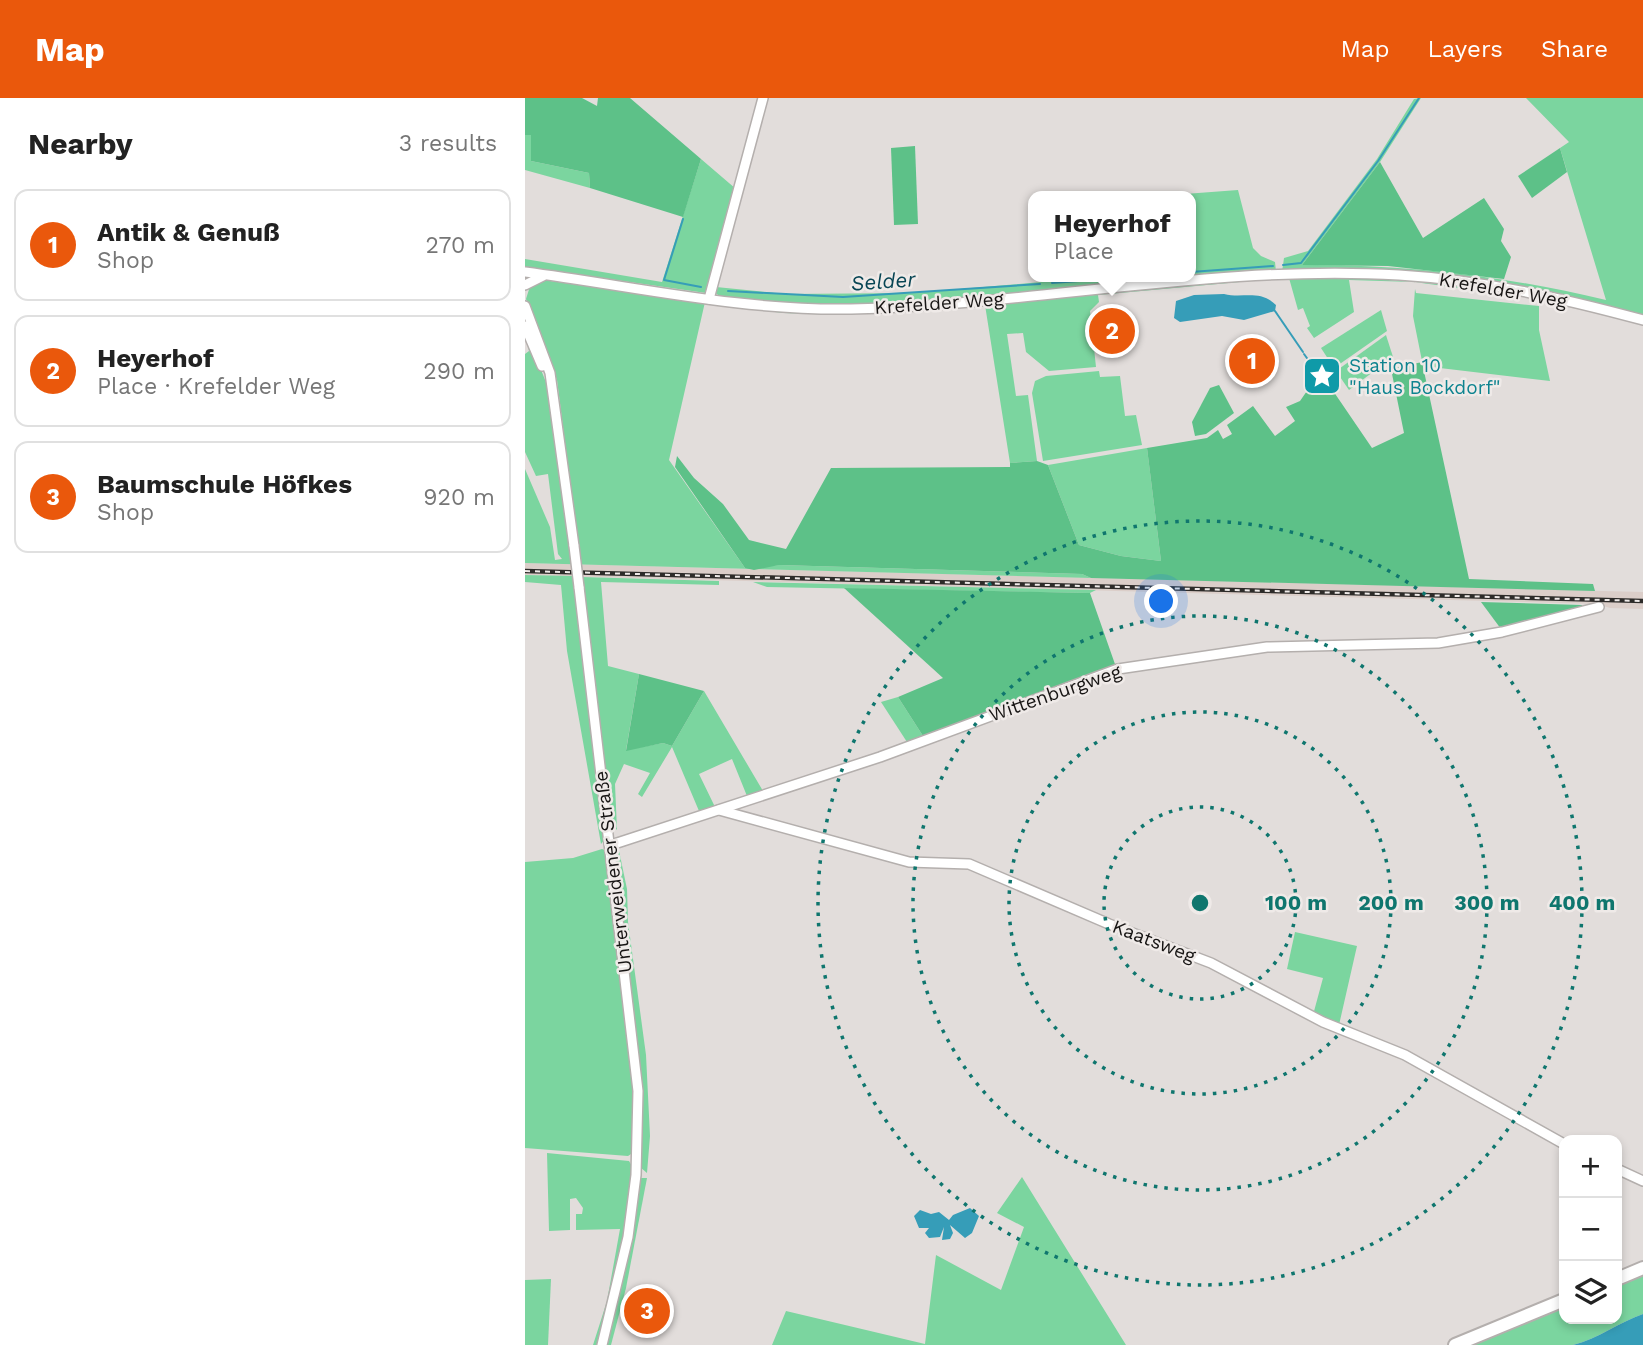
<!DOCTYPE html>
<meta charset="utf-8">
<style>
:root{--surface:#fff;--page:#f2f2f2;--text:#222;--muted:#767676;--line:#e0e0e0;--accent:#ea580c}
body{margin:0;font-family:"Work Sans",sans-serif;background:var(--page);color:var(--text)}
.controls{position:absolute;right:21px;bottom:21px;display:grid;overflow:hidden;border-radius:14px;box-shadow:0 4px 10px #0003}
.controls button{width:63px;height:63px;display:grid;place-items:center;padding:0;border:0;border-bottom:2px solid var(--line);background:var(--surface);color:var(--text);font:35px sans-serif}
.you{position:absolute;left:637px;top:504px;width:24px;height:24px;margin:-18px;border:5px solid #fff;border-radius:50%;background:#1a73e8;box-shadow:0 0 0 10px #1a73e833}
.badge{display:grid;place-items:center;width:46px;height:46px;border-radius:50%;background:var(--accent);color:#fff;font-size:23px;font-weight:700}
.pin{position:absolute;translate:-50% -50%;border:4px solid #fff;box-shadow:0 2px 7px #0006}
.popup{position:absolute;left:503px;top:93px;width:168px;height:91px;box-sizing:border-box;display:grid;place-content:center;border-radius:14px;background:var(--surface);filter:drop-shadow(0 2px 5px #0005);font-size:23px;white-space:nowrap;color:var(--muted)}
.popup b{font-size:26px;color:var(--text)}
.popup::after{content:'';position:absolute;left:50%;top:100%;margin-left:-14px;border:14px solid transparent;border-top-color:var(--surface)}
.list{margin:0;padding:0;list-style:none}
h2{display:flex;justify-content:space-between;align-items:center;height:91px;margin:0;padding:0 28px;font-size:30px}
h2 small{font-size:23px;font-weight:400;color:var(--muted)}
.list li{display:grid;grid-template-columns:46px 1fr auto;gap:21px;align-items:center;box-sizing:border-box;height:112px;margin:0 14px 14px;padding:0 14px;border:2px solid var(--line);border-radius:14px}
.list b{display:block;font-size:26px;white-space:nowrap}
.list p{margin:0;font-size:23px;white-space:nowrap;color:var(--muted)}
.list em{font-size:23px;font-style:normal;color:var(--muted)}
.icon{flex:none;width:38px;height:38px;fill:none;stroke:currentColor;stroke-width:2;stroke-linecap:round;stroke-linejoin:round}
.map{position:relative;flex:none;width:1118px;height:1247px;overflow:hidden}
header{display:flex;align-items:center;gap:42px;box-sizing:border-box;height:98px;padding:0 35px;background:var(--accent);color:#fff}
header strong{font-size:33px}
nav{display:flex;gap:38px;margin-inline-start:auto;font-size:24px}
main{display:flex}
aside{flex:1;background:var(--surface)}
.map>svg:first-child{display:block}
.built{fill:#dbcec9}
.green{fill:#7bd59f}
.forest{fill:#5dc188}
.water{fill:#369db8}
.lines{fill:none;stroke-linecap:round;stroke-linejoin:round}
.stream{stroke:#369db8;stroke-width:2}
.minor-casing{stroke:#b4afad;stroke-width:12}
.major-casing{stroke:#b4afad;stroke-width:16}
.minor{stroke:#fff;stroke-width:9}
.major{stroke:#fff;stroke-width:12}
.rail-casing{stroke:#2d2b29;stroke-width:4.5}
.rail{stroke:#efeae8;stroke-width:2;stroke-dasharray:5;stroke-linecap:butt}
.minor-bridge-casing{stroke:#b4afad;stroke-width:12;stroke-linecap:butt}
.minor-bridge{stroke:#fff;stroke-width:9}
.ring{fill:none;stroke:#0f766e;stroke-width:3.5;stroke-dasharray:3.5 7}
.labels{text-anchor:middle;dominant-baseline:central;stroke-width:5;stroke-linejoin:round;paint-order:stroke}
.street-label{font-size:19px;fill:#171514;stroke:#efeae8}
.culture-label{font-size:19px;fill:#0d838f;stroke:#efeae8;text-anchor:start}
.water-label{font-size:21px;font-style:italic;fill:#084554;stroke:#efeae8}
.centre{fill:#0f766e;stroke:#efeae8;stroke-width:3.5}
.ring-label{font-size:21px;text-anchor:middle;font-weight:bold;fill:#0f766e;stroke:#efeae8;stroke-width:5;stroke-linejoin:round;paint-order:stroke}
</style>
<header>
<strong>Map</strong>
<nav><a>Map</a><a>Layers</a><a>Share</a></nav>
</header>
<main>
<aside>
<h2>Nearby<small>3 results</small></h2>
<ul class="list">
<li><span class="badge">1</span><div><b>Antik &amp; Genuß</b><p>Shop</p></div><em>270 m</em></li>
<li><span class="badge">2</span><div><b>Heyerhof</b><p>Place · Krefelder Weg</p></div><em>290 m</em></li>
<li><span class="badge">3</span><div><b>Baumschule Höfkes</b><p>Shop</p></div><em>920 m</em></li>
</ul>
</aside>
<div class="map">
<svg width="1118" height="1247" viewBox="0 0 1118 1247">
<rect width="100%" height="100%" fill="#e2dddb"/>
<path class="built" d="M0 465 1118 494V511L1085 510 1072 506 0 477Z"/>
<g class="green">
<path d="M896 0 855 64 777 167C881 166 980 178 1081 202L1035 50 1044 44 1001 0H1118V218L977 185 757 174 759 160 783 153 852 61 889 1Z"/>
<path d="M0 37H6V63L64 75 65 90 0 72Z"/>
<path d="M176 61 211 91 181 195 0 169V161L137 184Z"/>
<path d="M713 92 728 150 736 158 750 164 751 174 324 208 268 207 196 199 189 194 191 189 260 196 388 195 516 184V179H666V98H633Z"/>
<path d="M825 179 953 189 1016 201 889 184 824 182 829 214 789 240 782 230 785 228 778 210 773 212 764 180Z"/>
<path d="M748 181 573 197 574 204 565 213 571 269 524 273 501 254 498 235 482 236 491 298 503 297 512 363 485 365 460 207 316 217 259 215 186 207 260 213 555 196Z"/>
<path d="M18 182 180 204 144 362 220 470 254 467 557 476 566 480 0 465V371L25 429 30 462 37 461 33 456 23 376 11 378 0 354V256L4 253 0 231 24 292 46 462H55L32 282 1 201 6 185Z"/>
<path d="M890 191 891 195 1014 208V232L1025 283 898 268 888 218Z"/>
<path d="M856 212 862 233 809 270 796 250Z"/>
<path d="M861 237 868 259 824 292 811 273Z"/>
<path d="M574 273 575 279 595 278 600 318 611 317 617 347 518 363 507 295 510 283 521 278Z"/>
<path d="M622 350 636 463 596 458 554 447 523 367Z"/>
<path d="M0 477 48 478 80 741 76 746 42 553 36 487 0 484Z"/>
<path d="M57 479 194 483V487L76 484 83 568 114 576 101 652 138 645 147 648 179 593 238 693 222 698 207 661 174 676 190 709 174 713 147 649 117 699 113 696 125 675 99 666 90 686 92 732 85 724Z"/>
<path d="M228 484 571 492 565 495 242 489Z"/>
<path d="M373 599 398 638 382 644 356 604Z"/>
<path d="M93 748 102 791 103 824 121 957 125 1038 122 1075 115 1069C121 963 101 856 88 751Z"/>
<path d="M77 751 82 753 110 1003 109 1054 103 1058 0 1050V764L48 760Z"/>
<path d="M770 834 832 848 814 927 788 917 798 880 762 871Z"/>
<path d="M22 1055 104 1063 108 1070 100 1132 73 1247H68L82 1203 95 1131 51 1132V1116H57L58 1110 51 1100 45 1101V1132L24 1133Z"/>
<path d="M497 1079 601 1247H247L261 1213 400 1246 411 1157 476 1192 499 1129 472 1115Z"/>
<path d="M116 1080H122L101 1190 86 1247H79Z"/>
<path d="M1118 1173V1216C1094 1224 1073 1241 1048 1247H938L1039 1205V1221H1092V1184Z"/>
<path d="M26 1181 23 1247H0V1182Z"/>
</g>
<g class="forest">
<path d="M0 0H57L72 8 73 0H105L176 61 158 119 65 90 64 75 6 63V37H0Z"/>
<path d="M390 48 393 126 369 127 366 50Z"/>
<path d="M1035 50 1042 74 1007 100 993 78Z"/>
<path d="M855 64 898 140 959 100 979 131 976 143 986 159 979 181 863 168 777 167Z"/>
<path d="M897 264 944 481 1068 486 1070 493 566 480 557 476 254 467 229 472 220 470 150 369 152 358 169 380 198 406 224 442 261 451 306 370 485 369V365L512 363 523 367 554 447 596 458 636 463 622 350 682 340 693 332 698 341 707 336 702 327 728 308 750 338 770 323 761 309 775 303 784 290 800 281 847 350 879 335 866 271Z"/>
<path d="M694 287 709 315 681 336 670 338 667 324 685 290Z"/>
<path d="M319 490 565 495 591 569 398 638 373 599 418 580Z"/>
<path d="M956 504 1057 507V510L976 531Z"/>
<path d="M114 576 179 593 147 648 138 645 101 653Z"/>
</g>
<g class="water">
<path d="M699 196C717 201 735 191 751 207L750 213 719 222 697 218 655 224 649 220 651 203 669 197Z"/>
<path d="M445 1110 454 1118 447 1135 440 1140 425 1127 428 1135 425 1141 417 1142 419 1129 415 1139 404 1140 400 1135 404 1130H394L389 1118 395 1112 406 1116 414 1114 424 1122 428 1117Z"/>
<path d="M1118 1216V1247H1048C1073 1241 1094 1224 1118 1216Z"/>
</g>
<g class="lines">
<g class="stream">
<path d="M158 121 139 182 176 189"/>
<path d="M758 167 776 165 853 63 894 0"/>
<path d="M666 174 748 168"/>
<path d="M527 185 608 179"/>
<path d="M203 193 318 199 515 186"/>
<path d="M750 213 778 254"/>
<path d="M779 256 792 274"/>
</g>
<defs>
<g id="minor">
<path d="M0 174C108 188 216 213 326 211 508 207 691 166 874 177 957 182 1037 200 1118 222"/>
<path d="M0 187 18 178"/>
<path d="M184 201 238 0"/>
<path d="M0 208 25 275 49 448"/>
<path d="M0 228 17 268"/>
<path d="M54 489 113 993 111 1077 103 1139 77 1247"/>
<path d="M194 712 384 764 444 766 584 826 686 865 798 924 880 957 1039 1046"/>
<path d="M86 747 355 659 593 571 742 549 913 545 977 534 1074 509"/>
<path d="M1092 1071 1118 1083"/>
</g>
<g id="major">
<path d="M1092 1181 1118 1170"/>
<path d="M930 1247 1039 1202"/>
</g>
</defs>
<use href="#minor" class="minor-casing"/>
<use href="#major" class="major-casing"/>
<use href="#minor" class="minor"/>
<use href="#major" class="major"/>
<defs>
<path id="rail" d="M0 473 1118 503"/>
</defs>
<use href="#rail" class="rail-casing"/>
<use href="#rail" class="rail"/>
<defs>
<path id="minor-bridge" d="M49 448 54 489"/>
</defs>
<use href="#minor-bridge" class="minor-bridge-casing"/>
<use href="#minor-bridge" class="minor-bridge"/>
</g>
<g class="ring">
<circle cx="675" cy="805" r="96"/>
<circle cx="675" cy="805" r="191"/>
<circle cx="675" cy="805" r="287"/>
<circle cx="675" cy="805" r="382"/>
</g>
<defs>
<symbol id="sight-square" viewBox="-11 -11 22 22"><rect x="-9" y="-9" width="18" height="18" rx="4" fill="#0f9aa8" stroke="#efeae8"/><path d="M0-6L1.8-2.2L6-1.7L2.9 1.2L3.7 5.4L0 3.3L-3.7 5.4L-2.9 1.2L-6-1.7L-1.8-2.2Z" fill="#fff"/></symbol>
</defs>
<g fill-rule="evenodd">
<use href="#sight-square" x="775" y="256" width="44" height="44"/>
</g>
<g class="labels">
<g class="street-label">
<text transform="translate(978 192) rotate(10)">Krefelder Weg</text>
<text transform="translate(414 205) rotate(-4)">Krefelder Weg</text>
<text transform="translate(530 595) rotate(-19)">Wittenburgweg</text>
<text transform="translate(88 774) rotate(-97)">Unterweidener Straße</text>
<text transform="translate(629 843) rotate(21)">Kaatsweg</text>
</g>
<g class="culture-label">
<text x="824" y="267">Station 10<tspan x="824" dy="22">"Haus Bockdorf"</tspan></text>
</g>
<g class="water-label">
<text transform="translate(358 183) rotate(-4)">Selder</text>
</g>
</g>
<circle cx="675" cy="805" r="10" class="centre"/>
<g class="ring-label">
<text x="771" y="812">100 m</text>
<text x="866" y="812">200 m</text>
<text x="962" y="812">300 m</text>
<text x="1057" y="812">400 m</text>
</g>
</svg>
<div class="controls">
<button>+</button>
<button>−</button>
<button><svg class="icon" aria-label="layers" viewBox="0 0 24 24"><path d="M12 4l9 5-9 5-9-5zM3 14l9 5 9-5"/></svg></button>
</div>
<div class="you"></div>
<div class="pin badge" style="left:727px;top:263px">1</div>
<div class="pin badge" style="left:587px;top:233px">2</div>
<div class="popup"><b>Heyerhof</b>Place</div>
<div class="pin badge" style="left:122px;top:1213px">3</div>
</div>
</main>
